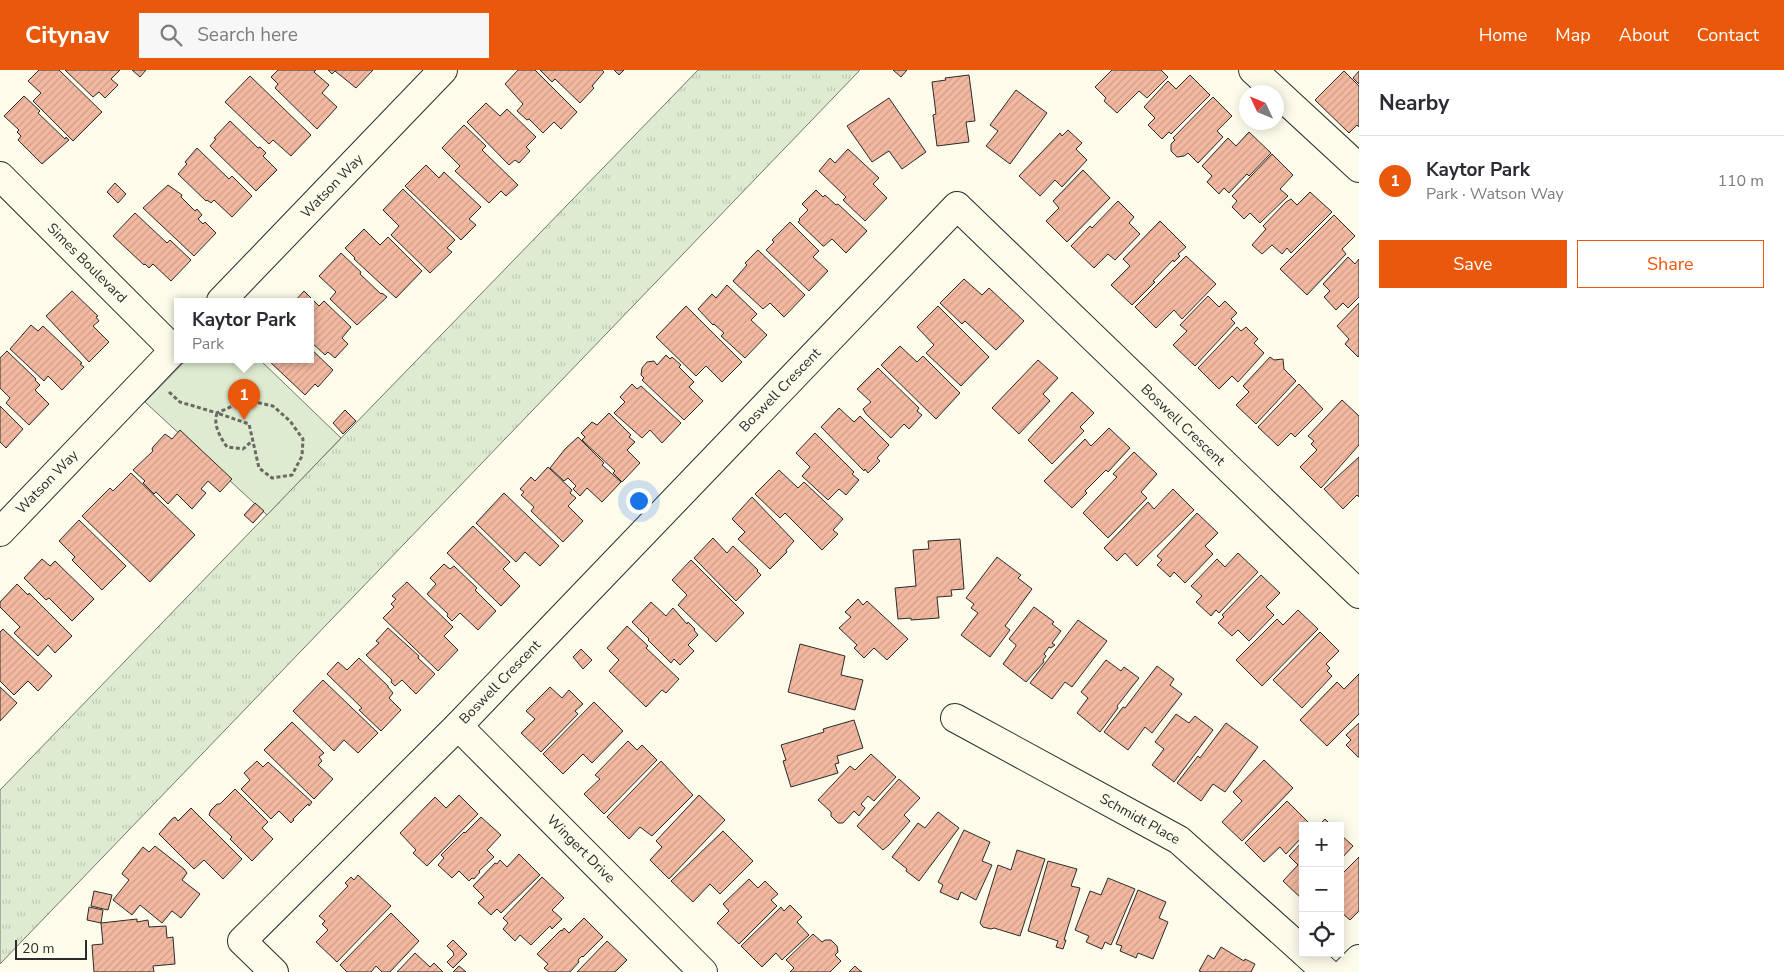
<!DOCTYPE html>
<meta charset="utf-8">
<style>
:root{--surface:#fff;--page:#f7f7f7;--text:#2b2b33;--muted:#7c7c81;--line:#e1e1e2;--accent:#ea580c}
body{margin:0;font-family:"Nunito Sans",sans-serif;background:var(--page);color:var(--text)}
.controls{position:absolute;right:15px;bottom:15px;display:grid;overflow:hidden;border-radius:0px;box-shadow:0 2px 12px #0003}
.controls button{width:45px;height:45px;display:grid;place-items:center;padding:0;border:0;border-bottom:1px solid var(--line);background:var(--surface);color:var(--text);font:25px sans-serif}
.compass{position:absolute;left:1239px;top:15px;width:45px;height:45px;border-radius:50%;background:var(--surface);box-shadow:0 2px 12px #0003;rotate:314deg}
.scale{position:absolute;left:15px;bottom:12px;width:72px;box-sizing:border-box;padding-left:5px;border:2px solid #2b2b2b;border-top:0;font-size:14px;line-height:18px;white-space:nowrap;color:#2b2b2b;-webkit-text-stroke:4px #fdfbea;paint-order:stroke}
.you{position:absolute;left:638px;top:430px;width:18px;height:18px;margin:-12px;border:4px solid #fff;border-radius:50%;background:#1a73e8;box-shadow:0 0 0 8px #1a73e833}
.badge{display:grid;place-items:center;width:32px;height:32px;border-radius:50%;background:var(--accent);color:#fff;font-size:16px;font-weight:700}
.pin{position:absolute;translate:-50% -41px;filter:drop-shadow(0 1px 2px #0008)}
.pin::after{content:'';position:absolute;top:26px;width:18px;height:15px;background:inherit;clip-path:polygon(0 0,100% 0,50% 100%)}
.popup{position:absolute;left:174px;top:228px;width:140px;height:65px;box-sizing:border-box;display:grid;place-content:center;border-radius:0px;background:var(--surface);filter:drop-shadow(0 1px 4px #0005);font-size:16px;white-space:nowrap;color:var(--muted)}
.popup b{font-size:19px;color:var(--text)}
.popup::after{content:'';position:absolute;left:50%;top:100%;margin-left:-10px;border:10px solid transparent;border-top-color:var(--surface)}
.list{margin:0;padding:0;list-style:none}
h2{display:flex;justify-content:space-between;align-items:center;height:65px;margin:0;padding:0 20px;font-size:21px}
h2 small{font-size:16px;font-weight:400;color:var(--muted)}
.list li{display:grid;grid-template-columns:32px 1fr auto;gap:15px;align-items:center;box-sizing:border-box;height:90px;padding:0 20px;border-top:1px solid var(--line)}
.list b{display:block;font-size:19px;white-space:nowrap}
.list p{margin:0;font-size:16px;white-space:nowrap;color:var(--muted)}
.list em{font-size:16px;font-style:normal;color:var(--muted)}
.actions{display:flex;gap:10px;padding:15px 20px}
.actions a{flex:1;padding:11px 0;border:1px solid var(--accent);border-radius:0px;text-align:center;font-size:18px;color:var(--accent)}
.actions .main{background:var(--accent);color:#fff}
.icon{flex:none;width:28px;height:28px;fill:none;stroke:currentColor;stroke-width:2;stroke-linecap:round;stroke-linejoin:round}
.map{position:relative;flex:none;width:1359px;height:902px;overflow:hidden}
header{display:flex;align-items:center;gap:30px;box-sizing:border-box;height:70px;padding:0 25px;background:var(--accent);color:#fff}
header strong{font-size:24px}
nav{display:flex;gap:28px;margin-inline-start:auto;font-size:18px}
.search{width:350px;height:45px;background:var(--page);display:flex;align-items:center;gap:12px;box-sizing:border-box;padding:0 18px;border-radius:0px;color:var(--muted);font-size:19px}
main{display:flex}
aside{flex:1;background:var(--surface)}
.map>svg:first-child{display:block}
.grass{fill:url(#grass-tufts);stroke:#74746e}
.park{fill:#deebd1;stroke:#74746e}
.building{fill:url(#building-hatch);stroke:#2b2b2b}
.lines{fill:none;stroke-linecap:round;stroke-linejoin:round}
.minor-casing{stroke:#2b2b2b;stroke-width:30}
.path{stroke:#6a6964;stroke-width:3;stroke-dasharray:4 2.5;stroke-linecap:butt}
.minor{stroke:#fdfbea;stroke-width:28}
.labels{text-anchor:middle;dominant-baseline:central;stroke-width:4;stroke-linejoin:round;paint-order:stroke}
.street-label{font-size:14px;fill:#2b2b2b;stroke:#fdfbea}
</style>
<header>
<strong>Citynav</strong>
<div class="search"><svg class="icon" aria-label="search" viewBox="0 0 24 24"><circle cx="10" cy="10" r="6"/><path d="M15 15l6 6"/></svg>Search here</div>
<nav><a>Home</a><a>Map</a><a>About</a><a>Contact</a></nav>
</header>
<main>
<div class="map">
<svg width="1359" height="902" viewBox="0 0 1359 902">
<defs>
<pattern id="grass-tufts" width="24" height="20" patternUnits="userSpaceOnUse" patternTransform="scale(1.25)"><rect width="24" height="20" fill="#deebd1"/><path d="M3 7l-1-3M5 7V3M7 7l1-3M15 17l-1-3M17 17v-4M19 17l1-3" fill="none" stroke="#bfcab4"/></pattern>
<pattern id="building-hatch" width="6" height="6" patternUnits="userSpaceOnUse" patternTransform="scale(1.25)"><rect width="6" height="6" fill="#f2b8a0"/><path d="M-1 1l2-2M0 6l6-6M5 7l2-2" fill="none" stroke="#d09e8a"/></pattern>
</defs>
<rect width="100%" height="100%" fill="#fdfbea"/>
<path class="grass" d="M698 0H860L0 894V720Z"/>
<path class="park" d="M187 289H259L341 368 267 445 145 332Z"/>
<g class="building">
<path d="M39 0H59L102 42 73 71 33 31 41 23 28 11Z"/>
<path d="M65 0H120L111 9 118 15 105 28 99 22 93 27Z"/>
<path d="M132 0H146L140 7Z"/>
<path d="M278 0H316L314 2 329 15 322 23 337 37 317 59 275 18 278 14 271 7Z"/>
<path d="M328 0H373L356 18 335 1 332 4Z"/>
<path d="M518 0H535L577 42 561 59 554 52 543 63 529 49 527 50 517 41 523 34 505 14Z"/>
<path d="M540 0H602L604 2 592 16 594 18 580 33 555 9 552 12Z"/>
<path d="M614 0H624L619 5Z"/>
<path d="M893 0H907L901 7Z"/>
<path d="M1112 0H1161L1168 7 1147 28 1139 21 1117 43 1104 31 1106 28 1095 17Z"/>
<path d="M1344 1 1359 16V57L1357 55 1349 63 1315 30Z"/>
<path d="M1359 1V14L1353 8Z"/>
<path d="M969 5 975 51 966 52 969 72 937 76 933 45 936 44 932 12 946 10 945 8Z"/>
<path d="M1190 5 1210 25 1171 64 1169 62 1162 69 1148 55 1155 48 1144 37 1168 11 1176 19Z"/>
<path d="M250 6 311 65 291 86 273 70 269 74 225 32Z"/>
<path d="M1016 20 1047 43 1010 94 986 76 998 61 990 55Z"/>
<path d="M24 26 40 41 38 43 65 69 66 67 69 70 42 94 18 70 21 66 17 62 19 60 4 46Z"/>
<path d="M1213 27 1232 46 1217 61 1223 67 1198 93 1188 83 1184 86 1177 87 1171 81V74L1175 70 1173 68Z"/>
<path d="M889 28 926 82 902 99 889 81 872 92 847 56Z"/>
<path d="M486 33 500 46 507 39 536 67 526 77 530 81 519 93 515 90 509 95 467 52Z"/>
<path d="M230 51 258 78 260 77 266 83 263 86 277 100 256 121 210 76 216 69 214 68Z"/>
<path d="M464 55 486 76 482 80 518 115 506 126 501 121 489 133 455 101 460 96 442 78Z"/>
<path d="M1068 60 1082 73 1076 79 1087 90 1062 117 1055 110 1040 126 1019 106 1060 63 1062 66Z"/>
<path d="M1249 62 1271 83 1249 106 1247 104 1229 123 1224 118 1219 124 1207 112 1212 106 1202 96 1228 68 1236 76Z"/>
<path d="M197 78 229 109 232 106 252 126 232 147 214 130 211 133 207 130 206 131 178 104 187 94 185 92Z"/>
<path d="M848 79 879 108 873 114 887 128 865 151 843 130 846 127 819 101 830 88 835 93Z"/>
<path d="M1272 84 1293 105 1280 119 1288 126 1260 153 1250 143 1244 149 1232 137 1237 131 1232 126Z"/>
<path d="M426 95 439 108 444 102 481 137 469 149 476 155 461 170 405 116Z"/>
<path d="M1083 100 1110 128 1067 172 1046 151 1059 138 1053 131Z"/>
<path d="M115 113 126 124 118 133 107 122Z"/>
<path d="M168 115 182 125 181 127 195 141 197 139 202 145 198 149 203 154 205 152 216 163 194 186 143 138Z"/>
<path d="M403 119 455 170 447 178 452 182 430 203 391 165 399 156 383 140Z"/>
<path d="M816 120 823 127 825 125 836 135 838 134 867 161 846 183 832 169 824 176H823L798 152 800 150 799 149 808 140 802 134Z"/>
<path d="M1310 122 1332 142 1291 183 1287 178 1282 184 1272 175 1262 184 1252 175 1266 159 1263 156 1286 132 1291 129 1297 135Z"/>
<path d="M1118 131 1134 147 1129 153 1140 164 1115 190 1108 184 1094 198 1071 176 1090 156 1092 158Z"/>
<path d="M135 143 167 173 170 170 191 190 171 211 153 194 149 198 145 194 144 195 113 166Z"/>
<path d="M1334 145 1355 166 1342 179 1346 184 1307 225 1280 199Z"/>
<path d="M1160 151 1186 177 1178 184 1180 186 1174 192 1173 190 1153 211 1155 212 1132 235 1111 215 1130 196 1123 189Z"/>
<path d="M790 152 819 181 813 187 828 201 809 221 766 180 774 172 772 170Z"/>
<path d="M364 159 380 175 388 167 422 201 396 228 354 189 355 188 345 178Z"/>
<path d="M758 180 805 225 784 247 770 233 763 239 733 211 747 195 745 193Z"/>
<path d="M341 183 361 202 360 204 381 224 382 223 387 227 357 255 330 229 336 222 319 206Z"/>
<path d="M1186 186 1216 214 1182 249 1174 240 1156 258 1135 237Z"/>
<path d="M1348 187 1355 194 1359 189V227L1348 238 1343 233 1336 240 1324 227 1330 221 1323 214Z"/>
<path d="M964 209 982 225 989 218 1024 251 996 280 965 251 962 254 940 233Z"/>
<path d="M727 215 757 244 751 250 767 265 745 288 721 266 724 263 714 254 713 255 698 239 712 224 716 228Z"/>
<path d="M72 221 98 246 96 247 99 251 93 256 109 272 89 292 46 246Z"/>
<path d="M304 221 319 236 324 231 351 257 342 268 348 274 335 288 328 282 325 285 310 271V231H295Z"/>
<path d="M1208 226 1219 237 1225 231 1237 243 1231 249 1235 253 1195 296 1173 275 1187 261 1180 255Z"/>
<path d="M1359 233V286L1358 287 1345 274 1349 269 1337 256Z"/>
<path d="M686 236 742 292 722 312 706 296 696 306 656 267Z"/>
<path d="M938 236 989 287 961 316 926 283 934 275 917 257Z"/>
<path d="M31 255 38 261 43 256 82 293 80 294 84 297 62 320 48 306 44 311 10 279Z"/>
<path d="M1237 257 1241 261 1246 257 1258 269 1254 273 1264 283 1238 312 1232 306 1219 319 1198 298Z"/>
<path d="M900 276 917 292 923 286 960 323 936 349 881 295Z"/>
<path d="M310 278 333 300 318 317 315 314 305 325 268 290 310 289Z"/>
<path d="M7 281 36 309 35 310 40 315 35 320 49 334 29 355 6 333 10 328 0 318V288Z"/>
<path d="M666 285 670 289 672 287 681 295 679 297 694 312 689 317 703 331 684 350 642 310 644 308 641 305 642 298 647 292 654 291 657 295Z"/>
<path d="M1270 287 1274 290 1283 289 1284 299 1296 311 1256 354 1236 335 1249 322 1243 316Z"/>
<path d="M1038 290 1058 308 1043 324 1050 331 1019 364 992 338Z"/>
<path d="M878 298 919 338 917 341 922 345 909 359 904 354 891 368 866 344 863 339 871 332 857 319Z"/>
<path d="M632 314 637 319 641 316 681 353 662 373 650 360 642 368 614 343 625 332 620 327Z"/>
<path d="M1299 314 1323 339 1295 367 1291 363 1278 376 1258 357Z"/>
<path d="M1072 322 1094 343 1080 357 1084 361 1052 394 1028 370Z"/>
<path d="M1342 330 1359 346V375L1321 418 1300 397 1317 380 1311 374 1314 371 1308 366Z"/>
<path d="M0 336 23 359 6 378 0 372Z"/>
<path d="M839 338 854 352 860 346 889 375 877 388 880 391 868 403 865 399 864 401 821 357Z"/>
<path d="M345 340 356 351 343 364 333 353Z"/>
<path d="M609 343 631 365 629 367 635 372 627 380 640 393 622 412 613 403 615 401 582 370 585 367 581 363 592 352 597 355Z"/>
<path d="M1109 358 1130 378 1108 402 1106 400 1085 421 1087 423 1072 438 1044 411 1085 369 1091 376Z"/>
<path d="M180 360 232 409 220 422 208 411 201 419 206 423 192 439 177 424 168 434 156 422 154 424 143 413 145 411 133 400 153 381 152 379 153 377 165 364 172 369Z"/>
<path d="M815 363 854 402 852 404 859 410 846 425 839 419 828 430 802 406 810 397 796 383Z"/>
<path d="M578 367 604 393 602 395 621 412 602 432 587 418 580 426 573 419 576 416 568 408 564 411 550 398 565 379Z"/>
<path d="M1134 382 1157 404 1141 422 1147 428 1108 468 1083 443 1117 407 1113 404Z"/>
<path d="M1359 387V427L1357 425 1343 439 1324 419Z"/>
<path d="M548 397 572 420 570 423 576 428 568 436 583 451 563 472 531 441 534 437 521 425 524 422 520 419 531 407 535 411Z"/>
<path d="M779 400 798 418 804 412 843 449 833 460 838 464 822 480 785 443 780 448 755 424Z"/>
<path d="M131 403 195 465 150 512 82 446 110 418 113 421Z"/>
<path d="M1173 419 1194 440 1137 496 1125 483 1117 491 1104 478 1148 432 1154 439Z"/>
<path d="M504 423 559 476 540 496 525 482 516 492 476 453Z"/>
<path d="M752 427 794 471 786 480 787 482 770 499 738 469 745 462 732 449Z"/>
<path d="M255 433 264 441 253 453 244 445Z"/>
<path d="M1197 443 1218 463 1205 476 1213 484 1185 513 1174 502 1170 507 1157 495 1162 490 1157 486Z"/>
<path d="M79 450 126 496 102 520 72 490 75 487 59 471Z"/>
<path d="M473 456 510 492 503 499 520 516 501 536 447 483Z"/>
<path d="M713 468 727 483 733 476 758 500 757 501 761 505 736 531 694 488Z"/>
<path d="M960 469 964 519 951 520 952 526 937 527 939 548 911 550V548L898 549 895 518 916 516 913 480 929 479 928 471Z"/>
<path d="M1238 483 1258 502 1219 543 1216 540 1211 546 1196 532 1202 526 1191 516 1217 489 1225 497Z"/>
<path d="M997 487 1021 505 1018 508 1032 519 1005 556 1010 560 990 587 961 565 978 543 971 538 974 534 966 528Z"/>
<path d="M42 489 50 496 55 491 94 529 72 551 49 528 46 530 24 508Z"/>
<path d="M691 490 744 543 716 572 678 535 687 525 672 510Z"/>
<path d="M444 494 450 499 454 496 477 518 475 520 496 541 478 560 460 543 452 551 447 546 448 544 427 524 436 514 430 508Z"/>
<path d="M1261 505 1280 523 1266 537 1274 545 1249 571 1238 560 1232 566 1218 553 1224 547 1222 545Z"/>
<path d="M407 512 453 557 444 566 458 580 438 601 383 548 394 537 391 534 396 529 392 526Z"/>
<path d="M17 514 28 525 29 523 72 566 55 583 48 575 38 586 14 563 20 557 0 537V532Z"/>
<path d="M858 529 863 535 867 531 908 569 887 590 874 578 864 588 854 578 857 575 839 558 851 547 845 542Z"/>
<path d="M651 532 666 546 673 538 687 554 688 552 695 559 694 560 698 565 688 575 694 581 680 595 674 589 671 593 648 570 649 569 632 552Z"/>
<path d="M1034 537 1053 551 1054 552 1052 554 1061 561 1052 573 1055 575 1051 578 1049 577 1044 584 1046 586 1043 590 1044 592 1026 612 1003 594 1016 576V575L1009 569Z"/>
<path d="M1298 540 1318 559 1262 616 1236 590 1277 549 1283 555Z"/>
<path d="M1078 550 1107 571 1072 617 1065 612 1052 629 1030 613Z"/>
<path d="M627 556 648 576 646 578 679 609 666 623 662 620 646 637 609 601 619 590 607 578Z"/>
<path d="M388 558 419 586 418 588 435 604 416 624 402 610 395 616 391 612 392 610 366 585 379 573 376 571Z"/>
<path d="M3 559 52 606 38 621 28 611 14 625 0 611V562Z"/>
<path d="M1320 562 1339 581 1326 594 1330 598 1327 601 1332 606 1302 638 1273 610Z"/>
<path d="M800 574 845 586 841 605 863 610 855 640 788 622Z"/>
<path d="M581 579 592 590 583 599 573 587Z"/>
<path d="M359 588 388 616V617L393 623 389 628 401 640 381 661 359 640 362 638 327 604 338 592 347 600Z"/>
<path d="M1106 590 1121 601 1124 597 1139 608 1117 636 1118 638 1100 662 1077 643 1088 628 1081 622Z"/>
<path d="M1157 596 1174 609 1170 615 1182 624 1152 663 1145 657 1128 680 1104 662 1123 637 1125 638Z"/>
<path d="M1359 604V644L1327 676 1300 650 1337 612 1344 619Z"/>
<path d="M323 610 378 663 358 683 344 670 334 681 293 641Z"/>
<path d="M0 617 17 633 0 651Z"/>
<path d="M550 617 562 628 569 620 583 634 575 641 578 644 541 682 521 663 535 649 526 641Z"/>
<path d="M594 632 623 661 592 693 583 684 563 704 543 684Z"/>
<path d="M1176 644 1189 653 1195 646 1213 660 1174 712 1152 695 1164 679 1155 672Z"/>
<path d="M854 650 863 678 837 686 839 693 835 694 838 703 791 717 783 691 786 690 781 675 824 662 823 659Z"/>
<path d="M292 652 324 683 319 687 322 691 318 695 333 709 314 729 264 680Z"/>
<path d="M1226 653 1258 677 1225 722 1213 714 1201 731 1177 713 1198 686 1200 688Z"/>
<path d="M1359 653V687H1358L1346 675 1351 670 1346 665Z"/>
<path d="M628 671 637 680 642 675 657 690 604 744 584 724 600 709 595 705Z"/>
<path d="M871 684 896 707 874 731 868 726 861 734 865 738 859 746 854 741 843 753H838L831 746V742L818 730 850 696 855 700Z"/>
<path d="M1264 690 1293 718 1242 771 1222 752 1242 731 1233 722Z"/>
<path d="M257 691 263 697 268 692 312 732 309 736 308 734 293 749 294 750 291 753 279 741 271 749 241 719 250 710 244 703Z"/>
<path d="M661 691 693 725 652 766 640 757 629 769 607 747Z"/>
<path d="M899 709 920 728 904 745 910 751 889 775 883 780 857 756Z"/>
<path d="M235 719 268 752 262 758 273 769 252 791 230 769 232 767 209 745 211 740 217 734H220Z"/>
<path d="M459 725 478 744 427 796 413 783 416 780 400 763 435 727 446 738Z"/>
<path d="M699 725 725 750 669 809 650 790 662 777 656 771Z"/>
<path d="M1287 731 1312 756H1303V766L1286 784 1280 777 1264 792 1245 773Z"/>
<path d="M191 738 242 789 223 809 204 790 194 799 159 764 172 749 175 747 178 751Z"/>
<path d="M938 742 959 758 919 811 906 801 907 799 892 787 918 753 925 758Z"/>
<path d="M481 747 501 765 487 780 494 787 479 801 480 802 474 809 472 808 469 811 459 801 452 808 438 795 444 788 441 785 464 762 465 763Z"/>
<path d="M1325 749 1332 756H1318Z"/>
<path d="M964 760 990 772 982 791 992 795 976 830 961 822 958 830 940 822 943 815 938 812Z"/>
<path d="M723 761 753 791 720 824 710 814 693 832 671 811Z"/>
<path d="M1340 764 1353 776 1340 790Z"/>
<path d="M1303 771V830L1283 811 1298 795 1289 786Z"/>
<path d="M155 776 184 799 187 803 182 810 200 824 181 848 172 841 162 853 140 835 132 845 113 830 129 810 122 804 123 802 143 777 149 782Z"/>
<path d="M1017 780 1045 789 1020 866 994 858 991 859 983 857 980 853 998 795 1011 800Z"/>
<path d="M519 784 540 805 501 843 497 839 491 845 478 833 484 827 473 816 495 793 497 794 500 790 507 797Z"/>
<path d="M1359 787V841L1350 850 1342 843 1340 845V806Z"/>
<path d="M1048 791 1077 799 1071 816 1080 818 1064 870H1066L1063 879 1056 877 1058 871 1028 861Z"/>
<path d="M358 805 391 836 337 892 316 872 328 860 322 854 325 851 319 846 348 816 345 813 351 807 354 810Z"/>
<path d="M542 807 564 828 552 840 562 849 552 859 550 856 531 875 520 865 515 871 503 859 508 853 503 848Z"/>
<path d="M1108 808 1135 819 1111 875 1105 872 1102 879 1086 872 1089 866 1075 860 1090 821 1101 825Z"/>
<path d="M749 809 758 818 765 811 778 824 771 830 777 836 739 874 717 853 729 841 723 834Z"/>
<path d="M1138 820 1166 832 1159 848 1168 852 1153 889 1138 883 1136 888 1134 887 1120 881 1122 876 1116 874Z"/>
<path d="M94 821 112 825 108 840 91 836Z"/>
<path d="M790 835 802 847 797 852 809 865 785 887 782 890 776 883 762 897 741 876 781 837 784 841Z"/>
<path d="M89 837 103 840 101 853 87 850Z"/>
<path d="M391 843 419 871 390 902H382L376 896 371 902H347L340 895Z"/>
<path d="M584 848 603 867 583 887 582 886 578 890 579 892 570 902H549L544 898 548 894 537 884 561 860 562 861 564 858 569 863Z"/>
<path d="M137 849V852L148 850 149 857 166 856 167 868 173 867 175 894 153 896 154 902H94L92 875 103 874 101 853Z"/>
<path d="M813 864 822 872 825 870H831L837 876 838 882 835 885 841 891 830 902H790L794 898 786 890Z"/>
<path d="M453 870 467 884 453 898 447 892 454 885 453 882 447 876Z"/>
<path d="M607 871 627 890 615 902H577Z"/>
<path d="M1221 877 1244 891 1245 889 1255 894 1251 902H1202L1199 901 1208 885 1214 889Z"/>
<path d="M415 883 430 897 434 893 443 902H397Z"/>
<path d="M459 896 466 902H453Z"/>
<path d="M855 896 859 900 862 902H849Z"/>
</g>
<g class="lines">
<defs>
<g id="minor">
<path d="M1253 0 1359 98"/>
<path d="M0 106 174 280"/>
<path d="M221 231 443 0"/>
<path d="M0 462 178 276"/>
<path d="M955 648 1179 770 1303 881"/>
<path d="M458 656 703 902"/>
<path d="M1305 883 1326 902"/>
<path d="M274 902 242 871 458 656 957 136 1359 524"/>
<path d="M1346 902 1359 889"/>
</g>
</defs>
<use href="#minor" class="minor-casing"/>
<path class="path" d="M169 322 180 332 217 343 246 330 273 336 290 351 303 369 302 386 292 405 272 408 259 398 249 354 217 343C213 355 220 367 227 377L243 379 252 371"/>
<use href="#minor" class="minor"/>
</g>
<g class="labels">
<g class="street-label">
<text transform="translate(332 116) rotate(-46)">Watson Way</text>
<text transform="translate(87 193) rotate(45)">Simes Boulevard</text>
<text transform="translate(780 320) rotate(-46)">Boswell Crescent</text>
<text transform="translate(1183 355) rotate(44)">Boswell Crescent</text>
<text transform="translate(47 412) rotate(-46)">Watson Way</text>
<text transform="translate(500 612) rotate(-46)">Boswell Crescent</text>
<text transform="translate(1140 749) rotate(29)">Schmidt Place</text>
<text transform="translate(581 779) rotate(45)">Wingert Drive</text>
</g>
</g>
</svg>
<div class="controls">
<button>+</button>
<button>−</button>
<button><svg class="icon" aria-label="locate" viewBox="0 0 24 24"><circle cx="12" cy="12" r="6"/><path d="M12 2v4M12 18v4M2 12h4M18 12h4"/></svg></button>
</div>
<svg class="compass" viewBox="-18 -18 36 36"><path d="M0-13l5 13h-10z" fill="#e53935"/><path d="M0 13l5-13h-10z" fill="#7c7c81"/></svg>
<div class="scale">20 m</div>
<div class="you"></div>
<div class="pin badge" style="left:244px;top:350px">1</div>
<div class="popup"><b>Kaytor Park</b>Park</div>
</div>
<aside>
<h2>Nearby<small></small></h2>
<ul class="list">
<li><span class="badge">1</span><div><b>Kaytor Park</b><p>Park · Watson Way</p></div><em>110 m</em></li>
</ul>
<div class="actions"><a class="main">Save</a><a>Share</a></div>
</aside>
</main>
